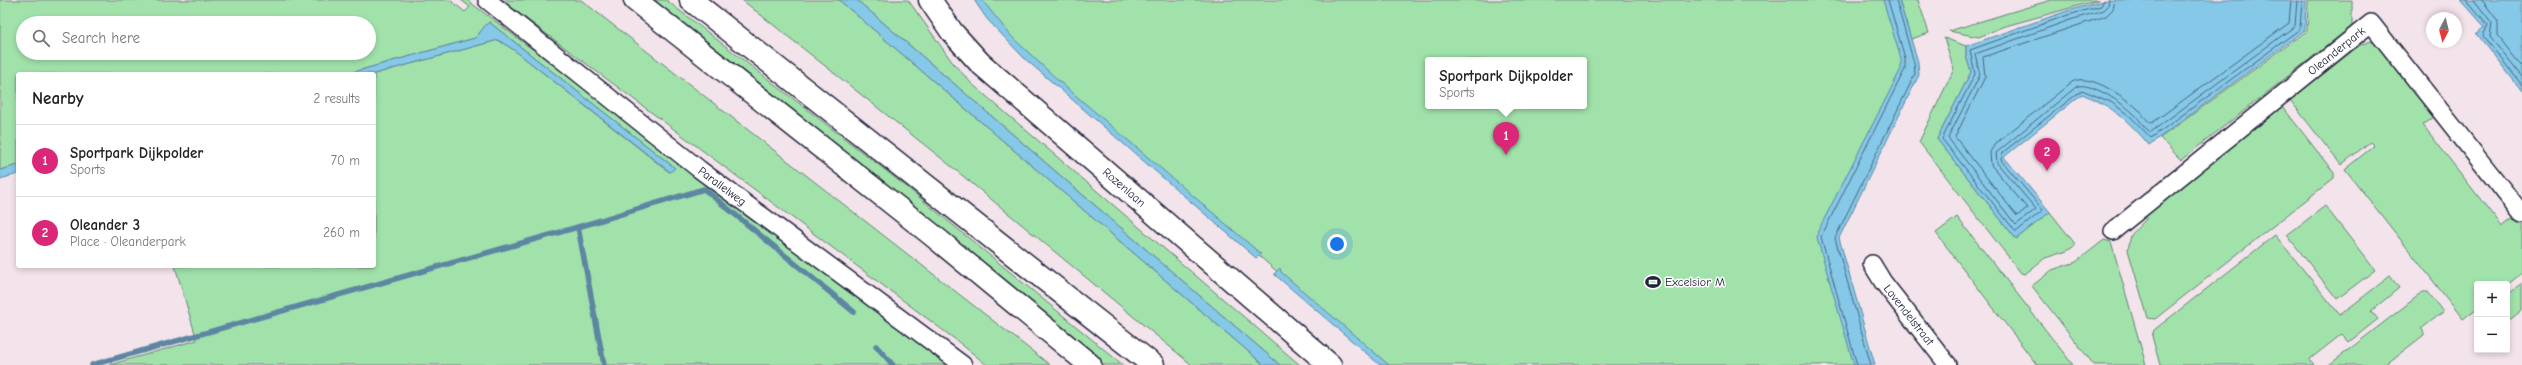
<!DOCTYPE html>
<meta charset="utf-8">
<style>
:root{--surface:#fff;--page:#f2f2f2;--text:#222;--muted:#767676;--line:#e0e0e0;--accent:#db2777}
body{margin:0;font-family:"Comic Neue",sans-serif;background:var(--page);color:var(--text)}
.controls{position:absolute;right:12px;bottom:12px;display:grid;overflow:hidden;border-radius:4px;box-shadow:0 2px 6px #0003}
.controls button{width:36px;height:36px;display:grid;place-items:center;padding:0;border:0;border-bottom:1px solid var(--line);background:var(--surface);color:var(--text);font:20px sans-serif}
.compass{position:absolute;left:2426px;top:12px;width:36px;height:36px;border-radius:50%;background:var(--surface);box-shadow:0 2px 6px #0003;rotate:187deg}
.you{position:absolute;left:1337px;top:244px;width:14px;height:14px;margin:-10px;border:3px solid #fff;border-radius:50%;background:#1a73e8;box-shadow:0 0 0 6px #1a73e833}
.badge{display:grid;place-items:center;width:26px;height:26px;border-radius:50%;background:var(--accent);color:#fff;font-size:13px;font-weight:700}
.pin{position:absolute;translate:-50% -33px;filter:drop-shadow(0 1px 2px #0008)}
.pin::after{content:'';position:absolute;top:21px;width:14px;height:12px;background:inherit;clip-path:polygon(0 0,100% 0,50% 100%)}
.popup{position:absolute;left:1425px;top:57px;width:162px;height:52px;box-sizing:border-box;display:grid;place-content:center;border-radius:4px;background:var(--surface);filter:drop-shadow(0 1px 3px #0005);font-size:13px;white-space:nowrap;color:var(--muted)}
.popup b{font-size:15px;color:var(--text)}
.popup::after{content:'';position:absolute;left:50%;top:100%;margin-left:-8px;border:8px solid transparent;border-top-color:var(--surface)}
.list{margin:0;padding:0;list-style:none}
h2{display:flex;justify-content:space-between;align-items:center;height:52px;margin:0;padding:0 16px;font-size:17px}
h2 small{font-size:13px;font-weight:400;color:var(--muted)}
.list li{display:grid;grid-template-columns:26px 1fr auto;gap:12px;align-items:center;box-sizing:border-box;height:72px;padding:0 16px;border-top:1px solid var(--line)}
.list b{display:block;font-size:15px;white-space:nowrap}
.list p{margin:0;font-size:13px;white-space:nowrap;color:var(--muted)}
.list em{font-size:13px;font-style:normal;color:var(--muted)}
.icon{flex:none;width:22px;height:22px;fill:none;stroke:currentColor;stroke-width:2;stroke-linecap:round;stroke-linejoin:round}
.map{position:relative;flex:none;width:2522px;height:365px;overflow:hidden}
.search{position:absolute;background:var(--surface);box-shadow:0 2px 6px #0003;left:16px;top:16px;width:360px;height:44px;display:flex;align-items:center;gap:10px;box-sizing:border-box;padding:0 14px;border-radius:22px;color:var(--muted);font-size:15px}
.panel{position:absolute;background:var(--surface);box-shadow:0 2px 6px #0003;left:16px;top:72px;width:360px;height:196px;border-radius:4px}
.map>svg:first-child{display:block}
.green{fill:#a1e2ab;stroke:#628273;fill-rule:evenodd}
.water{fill:#85c8e7;stroke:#5d86a2}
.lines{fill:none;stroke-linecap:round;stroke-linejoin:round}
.shore{stroke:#4a6480;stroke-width:1}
.stream{stroke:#5d86a2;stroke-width:5.5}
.minor-casing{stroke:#22223b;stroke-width:20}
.tertiary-casing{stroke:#22223b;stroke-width:25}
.motorway-casing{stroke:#22223b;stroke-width:25}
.minor{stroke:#fff;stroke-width:17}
.tertiary{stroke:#fff;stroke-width:22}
.motorway{stroke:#fff;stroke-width:22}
.labels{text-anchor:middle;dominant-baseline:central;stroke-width:3;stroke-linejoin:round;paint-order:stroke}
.street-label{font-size:12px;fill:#22223b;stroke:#fff}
.poi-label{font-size:12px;fill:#22223b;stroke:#fff;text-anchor:start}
</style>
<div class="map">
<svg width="2522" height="365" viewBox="0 0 2522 365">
<rect width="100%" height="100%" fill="#f3e3eb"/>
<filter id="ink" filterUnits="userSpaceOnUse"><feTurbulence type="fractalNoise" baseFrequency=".025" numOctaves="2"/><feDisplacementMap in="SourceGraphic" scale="8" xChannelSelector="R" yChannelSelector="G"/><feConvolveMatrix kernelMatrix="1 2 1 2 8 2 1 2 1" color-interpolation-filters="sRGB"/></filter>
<g filter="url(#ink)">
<g class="green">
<path d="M0 0H450L465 12 470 7 461 0H467L952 365H109L197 340 175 266H374V74L498 40 514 50 669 172 675 168 489 22 475 38 346 74H18V165L0 170ZM23 23H369V53H23Z"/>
<path d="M501 0H581L1050 365H987L956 340Z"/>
<path d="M653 0H666L903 184 1123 365H1104L901 198Z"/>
<path d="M742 0H839L1264 365H1192L946 162Z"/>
<path d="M857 0H908L953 63 972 84 1300 365H1280Z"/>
<path d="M978 0H1889L1911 70 1834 233 1873 365H1385L1021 50ZM1428 60H1584V106H1428Z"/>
<path d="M1899 0H1918L1929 33 1911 39Z"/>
<path d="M2051 0H2099L2002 27 1979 37 1949 31Z"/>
<path d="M2308 0H2352V26L2181 160 2160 138 2307 31Z"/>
<path d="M1944 38 1966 46V56L1971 72 1937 139 2016 239 2050 212 2076 245 2067 251 2045 258 2025 274 2021 273 1919 142 1954 69Z"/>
<path d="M2371 41 2376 42 2437 115 2423 125 2502 227 2516 216 2522 225V273L2507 285 2477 284V308L2463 319 2345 169 2374 146 2370 142 2341 165 2290 100 2360 45Z"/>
<path d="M2282 106 2334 173V178L2155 319 2148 318 2128 250 2131 235 2147 218 2144 214Z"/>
<path d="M2325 206 2375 270 2337 299 2287 235Z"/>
<path d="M1957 217 2073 365H2037L1936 233Z"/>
<path d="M2275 235 2340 315 2390 276 2399 288 2371 311 2378 319 2349 342 2342 334 2310 359 2314 365H2160L2152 336 2154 330Z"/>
<path d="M2104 240 2111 242 2112 245 2146 365H2094L2032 286 2052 270 2076 262Z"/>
<path d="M2522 283V310L2507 322V294Z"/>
<path d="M2423 292H2428L2443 312 2421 329 2424 335 2385 365H2329Z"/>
</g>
<g class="water">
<path d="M839 0H857L1280 365H1264Z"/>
<path d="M974 0H982L1012 37 1060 82 1261 254 1256 258 1024 58 987 19Z"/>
<path d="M1883 0H1899L1918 62 1919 75 1839 238 1875 365H1854L1817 238 1818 231 1901 69V59Z"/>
<path d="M2107 0H2306L2305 30 2149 145C2129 121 2111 105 2082 94L2004 157 2050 212 2016 239 1937 139 1971 72 1966 56V46L2067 11Z"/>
<path d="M2461 0H2522V91L2477 34 2485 27Z"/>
<path d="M489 22 675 168 670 172 514 50 498 40 374 74H346L475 38C481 33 483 26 489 22Z"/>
<path d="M18 165V174L0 179V170Z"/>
<path d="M1280 268 1281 272 1389 365H1380L1274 274Z"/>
</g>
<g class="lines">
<g class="shore">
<path d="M2104 0 2101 6 2068 15 1970 50 1975 74 1942 139 2016 232 2043 210 2001 160 2002 153 2082 90 2111 102 2131 117 2151 138 2300 29 2302 0"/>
<path d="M2109 0 2108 6 2104 10 2070 20 1975 54 1980 75 1948 138 2016 225 2036 209 1997 163 1996 153 2076 87C2089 80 2124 104 2134 114 2140 119 2144 129 2151 132L2295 26 2297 0"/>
<path d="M2115 0 2113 9 2106 16 1983 57 1985 77 1955 137 2017 216 2027 208 1991 165 1990 152 1995 144 2072 82C2089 72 2124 97 2137 108 2142 113 2146 121 2152 123L2289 23 2291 0"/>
<path d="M2467 0 2488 25 2483 36 2522 85"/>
<path d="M2474 0 2492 23 2490 37 2522 77"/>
<path d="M2482 0 2498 21V36L2522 67"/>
<path d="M1857 365 1821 237 1905 69V58L1888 0"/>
<path d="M1871 365 1835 238 1915 74 1914 63 1896 0"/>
</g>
<g class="stream">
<path d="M876 346 893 365"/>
<path d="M92 365 578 227"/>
<path d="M604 365 578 227 704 189 854 312"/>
</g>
<defs>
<g id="minor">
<path id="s1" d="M487 0 699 169 963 365"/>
<path id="s2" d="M2113 231 2371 23 2522 214"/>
<path id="s3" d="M1872 264 1883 282 1948 365"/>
</g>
<g id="tertiary">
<path id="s4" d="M930 0 952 32 980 63 1330 365"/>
</g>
<g id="motorway">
<path d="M635 0 931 234 1090 365"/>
<path d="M691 0 1153 365"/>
</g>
</defs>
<use href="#minor" class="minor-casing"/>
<use href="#tertiary" class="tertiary-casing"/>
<use href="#motorway" class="motorway-casing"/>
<use href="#minor" class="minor"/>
<use href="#tertiary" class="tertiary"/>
<use href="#motorway" class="motorway"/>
</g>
</g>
<defs>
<symbol id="stadium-bare" viewBox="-9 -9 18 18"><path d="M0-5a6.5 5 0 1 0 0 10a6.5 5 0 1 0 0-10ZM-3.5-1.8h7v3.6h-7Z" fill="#22223b" stroke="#fff" stroke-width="2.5" paint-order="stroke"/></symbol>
</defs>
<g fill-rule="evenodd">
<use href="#stadium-bare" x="1642" y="271" width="22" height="22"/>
</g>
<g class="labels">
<g class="street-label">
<text stroke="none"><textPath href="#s2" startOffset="287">Oleanderpark</textPath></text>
<text stroke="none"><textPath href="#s1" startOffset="300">Parallelweg</textPath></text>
<text stroke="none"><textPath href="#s4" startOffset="271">Rozenlaan</textPath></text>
<text stroke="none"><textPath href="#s3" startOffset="63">Lavendelstraat</textPath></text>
</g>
<g class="poi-label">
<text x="1665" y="282">Excelsior M</text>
</g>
</g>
</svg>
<div class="controls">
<button>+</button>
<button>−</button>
</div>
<svg class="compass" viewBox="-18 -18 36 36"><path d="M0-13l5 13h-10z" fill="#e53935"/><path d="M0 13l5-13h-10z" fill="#767676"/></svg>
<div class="you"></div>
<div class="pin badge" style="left:1506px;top:155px">1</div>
<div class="popup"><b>Sportpark Dijkpolder</b>Sports</div>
<div class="pin badge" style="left:2047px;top:171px">2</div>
<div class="search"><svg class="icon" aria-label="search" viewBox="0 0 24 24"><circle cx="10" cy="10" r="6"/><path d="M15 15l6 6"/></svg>Search here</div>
<section class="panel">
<h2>Nearby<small>2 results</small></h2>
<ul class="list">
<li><span class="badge">1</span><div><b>Sportpark Dijkpolder</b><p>Sports</p></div><em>70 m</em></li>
<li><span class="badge">2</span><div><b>Oleander 3</b><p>Place · Oleanderpark</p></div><em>260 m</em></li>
</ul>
</section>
</div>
